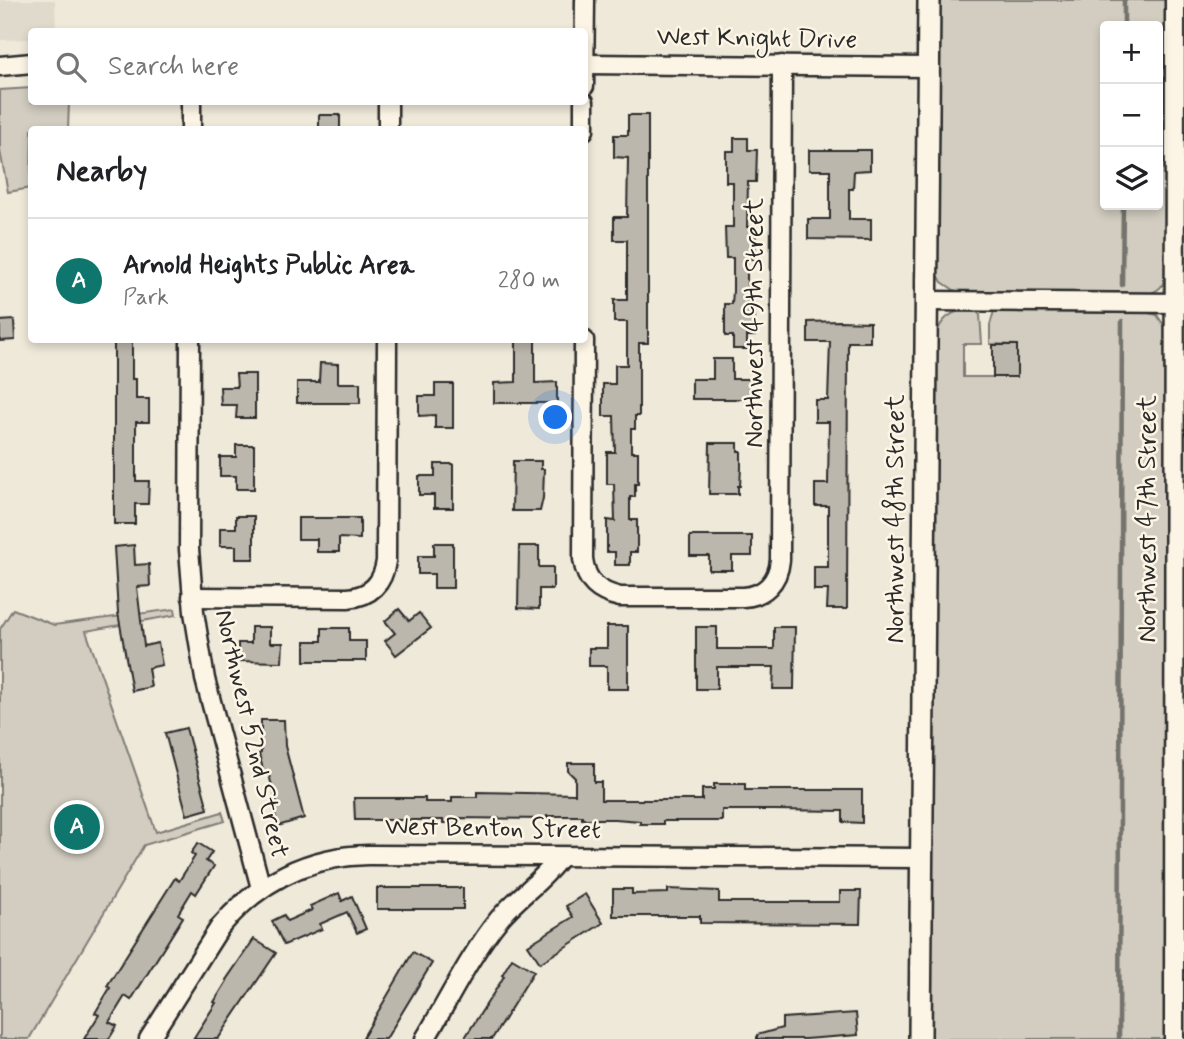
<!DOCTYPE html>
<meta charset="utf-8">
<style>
:root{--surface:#fff;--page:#f2f2f2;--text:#202124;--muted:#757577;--line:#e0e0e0;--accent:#0f766e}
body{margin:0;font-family:Mynerve,sans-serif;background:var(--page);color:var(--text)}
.controls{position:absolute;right:21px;top:21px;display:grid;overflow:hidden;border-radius:7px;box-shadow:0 4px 10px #0003}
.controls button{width:63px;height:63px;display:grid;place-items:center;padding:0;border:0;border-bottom:2px solid var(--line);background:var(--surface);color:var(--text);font:35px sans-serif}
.you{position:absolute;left:556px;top:418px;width:24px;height:24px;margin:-18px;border:5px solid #fff;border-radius:50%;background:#1a73e8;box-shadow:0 0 0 10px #1a73e833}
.badge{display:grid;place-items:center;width:46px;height:46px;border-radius:50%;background:var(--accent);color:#fff;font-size:23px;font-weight:700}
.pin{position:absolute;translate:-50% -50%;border:4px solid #fff;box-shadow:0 2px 7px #0006}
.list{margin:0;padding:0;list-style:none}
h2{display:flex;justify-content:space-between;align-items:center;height:91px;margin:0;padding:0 28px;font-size:30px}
h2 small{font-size:23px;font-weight:400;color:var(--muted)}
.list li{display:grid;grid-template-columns:46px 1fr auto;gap:21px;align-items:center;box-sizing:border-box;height:126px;padding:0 28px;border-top:2px solid var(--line)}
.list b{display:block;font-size:26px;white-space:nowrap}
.list p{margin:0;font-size:23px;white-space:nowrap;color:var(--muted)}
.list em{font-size:23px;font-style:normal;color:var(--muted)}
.icon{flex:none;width:38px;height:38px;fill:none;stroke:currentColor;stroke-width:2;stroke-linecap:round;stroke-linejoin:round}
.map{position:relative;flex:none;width:1184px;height:1039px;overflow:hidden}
.search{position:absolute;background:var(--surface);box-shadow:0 4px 10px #0003;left:28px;top:28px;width:560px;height:77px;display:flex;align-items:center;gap:18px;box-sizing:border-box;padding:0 24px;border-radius:7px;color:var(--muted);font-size:26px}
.panel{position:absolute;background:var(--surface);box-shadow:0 4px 10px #0003;left:28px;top:126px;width:560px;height:217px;border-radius:7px}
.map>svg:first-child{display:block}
.built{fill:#e0dacc}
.green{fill:#d2cdc0;stroke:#7e7c76;stroke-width:2;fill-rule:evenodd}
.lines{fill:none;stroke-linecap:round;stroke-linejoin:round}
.stream{stroke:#75736d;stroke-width:4.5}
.building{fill:#bcb7ac;stroke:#2b2b2b;stroke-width:2}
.minor-casing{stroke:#2b2b2b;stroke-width:23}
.major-casing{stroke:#2b2b2b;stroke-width:26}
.minor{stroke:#fcf5e5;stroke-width:18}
.major{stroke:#fcf5e5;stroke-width:21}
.labels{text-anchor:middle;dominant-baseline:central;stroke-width:5;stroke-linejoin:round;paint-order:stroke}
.street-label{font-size:26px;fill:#2b2b2b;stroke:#fcf5e5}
</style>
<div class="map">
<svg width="1184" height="1039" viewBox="0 0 1184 1039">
<rect width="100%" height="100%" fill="#efe9da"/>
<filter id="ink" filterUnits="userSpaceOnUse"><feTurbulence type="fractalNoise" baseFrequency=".0143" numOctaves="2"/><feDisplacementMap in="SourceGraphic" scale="14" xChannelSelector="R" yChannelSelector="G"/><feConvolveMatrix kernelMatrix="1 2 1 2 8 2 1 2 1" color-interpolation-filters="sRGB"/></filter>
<g filter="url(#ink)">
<path class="built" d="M0 0H55L56 31 32 32 31 39 0 40Z"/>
<g class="green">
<path d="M939 0H1170L1167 278C1162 287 1158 291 1148 294L957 292 942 282 937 273V159L940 128ZM1105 26H1158V205H1105Z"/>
<path d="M31 88 32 102H69L68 129 32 130 31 188 8 192 0 151V90Z"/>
<path d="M962 310H975L980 315 982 344H963V377H1017V345L990 344V325L994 311 1001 310H1135L1157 315 1167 330 1165 1039H930L935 340C938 324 946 314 962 310Z"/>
<path d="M13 609 54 625 175 609 176 615 86 631 156 832 222 812 225 821 144 845 29 1039H0V629Z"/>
</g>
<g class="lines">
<g class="stream">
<path d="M1124 26V0"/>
<path d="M1122 285 1123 205"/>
<path d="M1119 1039 1122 321"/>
</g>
</g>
<g class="building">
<rect x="319" y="115" width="21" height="15"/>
<path d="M628 115H648V343H639V416H635V429H631V452H638V484H635V497H630V520H637V552H630V565H615V552H607V520L615 521 614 484H607V452H615L614 416H603V384H615V365H627V322H614V300H627V240H614V217H627L628 158 614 157V135H628Z"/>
<path d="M734 138H748V150H757L756 182H748L747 227H756L755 259H747V304H755V336H747V349H733V336H725V304H732L733 291V258H726L725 227H733V182H726V151H734Z"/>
<path d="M809 150H870V170L854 171 853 189H849V219H871V240L808 239V219H830V170H809Z"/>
<path d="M14 320 15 340 0 341V321Z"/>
<path d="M839 321 870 322V342H848L847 609H827L828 590H814V567H828V506H815V484H828L829 422H815V400H828L830 342H808V322Z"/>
<path d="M114 340H132V379H136V399H149V422H136V481H149L148 504H135V524H114Z"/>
<path d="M516 340H535V383L557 382V403H494V383L516 382Z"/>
<rect x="993" y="345" width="24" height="32"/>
<path d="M713 359H732V379H753V399H692V379H713Z"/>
<path d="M320 363 338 364V383H360V403H297V382H319Z"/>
<path d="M236 374H255V418H236L237 405H221L220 387H237Z"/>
<path d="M435 384H453V428H435V415L419 416V396H435Z"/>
<path d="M710 443H738V451H741V468L740 486H738V494H709Z"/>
<path d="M236 445H254V489H236V476H220V457H236Z"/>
<path d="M513 461H541V469H544L543 498 540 511H512Z"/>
<path d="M435 464H453V508H434V495H419V476H435Z"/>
<path d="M236 516H254V559H236V546H220V528H236Z"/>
<path d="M298 518H360V539L339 538V552H317V539H298Z"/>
<path d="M690 536H752V556H732V570H709V556H690Z"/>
<path d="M434 543H453V588H434V574H418V556H434Z"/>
<path d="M134 545 135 565 149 564 150 586 137 587 144 646 158 643 162 665 148 668 151 687 132 691 118 613 114 547Z"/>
<path d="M519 546H539V567H553V589H539V609L518 608Z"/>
<path d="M399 609 409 621 419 613 431 628 396 655 385 641 395 633 385 621Z"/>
<path d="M607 626H628V689H607V666H589V648H607Z"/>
<path d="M251 627H270V643H283L282 662 238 661V643H251Z"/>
<path d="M696 627H717V649H774V627H795L794 689H773L774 667H717V689H696Z"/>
<path d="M322 628H349V641H366V661H305V641H322Z"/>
<path d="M261 720H284L285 746 304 818 278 826 273 807 278 806 268 772 264 773 259 754 261 753Z"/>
<path d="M186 728 208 809 187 815 165 733Z"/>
<path d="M568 763H594V782H601V800H702V789H714V784H745V790H862V823L843 822V811L774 810H722V821H663V824H640V821L615 819H582V816H547V819L455 818V823H443V820H355L354 798H425V802H452V797H477V792L575 794V778L568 771Z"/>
<path d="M198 843 212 852 206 861 214 866 196 894 192 891 178 914 183 917 131 1000 125 996 109 1022 117 1026 109 1039H84L99 1015 95 1013 110 988 107 986 175 878 179 881 195 856 191 853Z"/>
<rect x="377" y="888" width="86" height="21"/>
<path d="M613 889H632V894L668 893V889L719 891V902H840V891H861L860 924 700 923V916H613Z"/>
<path d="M339 893 342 901 352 896 366 929 357 933 347 912 320 924 322 929 284 945 272 921 284 915 287 921 312 910 310 906Z"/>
<path d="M585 894 603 923 540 963 528 945 573 917 566 906Z"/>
<path d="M254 939 276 953 218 1039H193L216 1003 214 1002 227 981 226 980Z"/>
<path d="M413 952 432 963 386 1039H362Z"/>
<path d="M512 958 534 971 492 1039H464L500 983 504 976 502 975Z"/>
<path d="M856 1013 858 1035 805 1039H757V1035L782 1028V1018Z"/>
</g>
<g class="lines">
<defs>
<g id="minor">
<path d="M584 64 928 67"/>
<path d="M0 66 32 63"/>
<path d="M584 86 585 0"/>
<path d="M191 130V102"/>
<path d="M388 130V102"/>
<path d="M584 130V102"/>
<path d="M926 301 1184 303"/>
<path d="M190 340 189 549 194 612 205 679 261 888"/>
<path d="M584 340 583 559C586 582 598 592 620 597H743C764 596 778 582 780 560L782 65"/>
<path d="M192 597 348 598C371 596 383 583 386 561L387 340"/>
<path d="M149 1039 220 927C258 882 308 856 368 855L921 858"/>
<path d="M425 1039C449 999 470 955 499 919 518 896 543 881 560 857"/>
<path d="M1174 1039 1175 0"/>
</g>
<path id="major" d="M920 1039 929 0"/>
</defs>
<use href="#minor" class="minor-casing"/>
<use href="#major" class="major-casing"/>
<use href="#minor" class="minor"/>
<use href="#major" class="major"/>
</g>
</g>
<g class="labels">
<g class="street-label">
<text transform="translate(757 39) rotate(1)">West Knight Drive</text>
<text transform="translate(755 323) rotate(-90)">Northwest 49th Street</text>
<text transform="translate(896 519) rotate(-90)">Northwest 48th Street</text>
<text transform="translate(1148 519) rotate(-90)">Northwest 47th Street</text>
<text transform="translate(251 734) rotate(77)">Northwest 52nd Street</text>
<text transform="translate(493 829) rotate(1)">West Benton Street</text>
</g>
</g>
</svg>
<div class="controls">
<button>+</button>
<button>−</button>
<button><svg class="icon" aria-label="layers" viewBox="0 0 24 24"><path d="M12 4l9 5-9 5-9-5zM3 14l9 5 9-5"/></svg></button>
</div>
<div class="you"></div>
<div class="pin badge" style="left:77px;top:827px">A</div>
<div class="search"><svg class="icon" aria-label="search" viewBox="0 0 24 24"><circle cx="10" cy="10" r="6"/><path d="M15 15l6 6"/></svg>Search here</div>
<section class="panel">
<h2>Nearby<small></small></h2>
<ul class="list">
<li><span class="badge">A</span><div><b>Arnold Heights Public Area</b><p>Park</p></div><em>280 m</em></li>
</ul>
</section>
</div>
